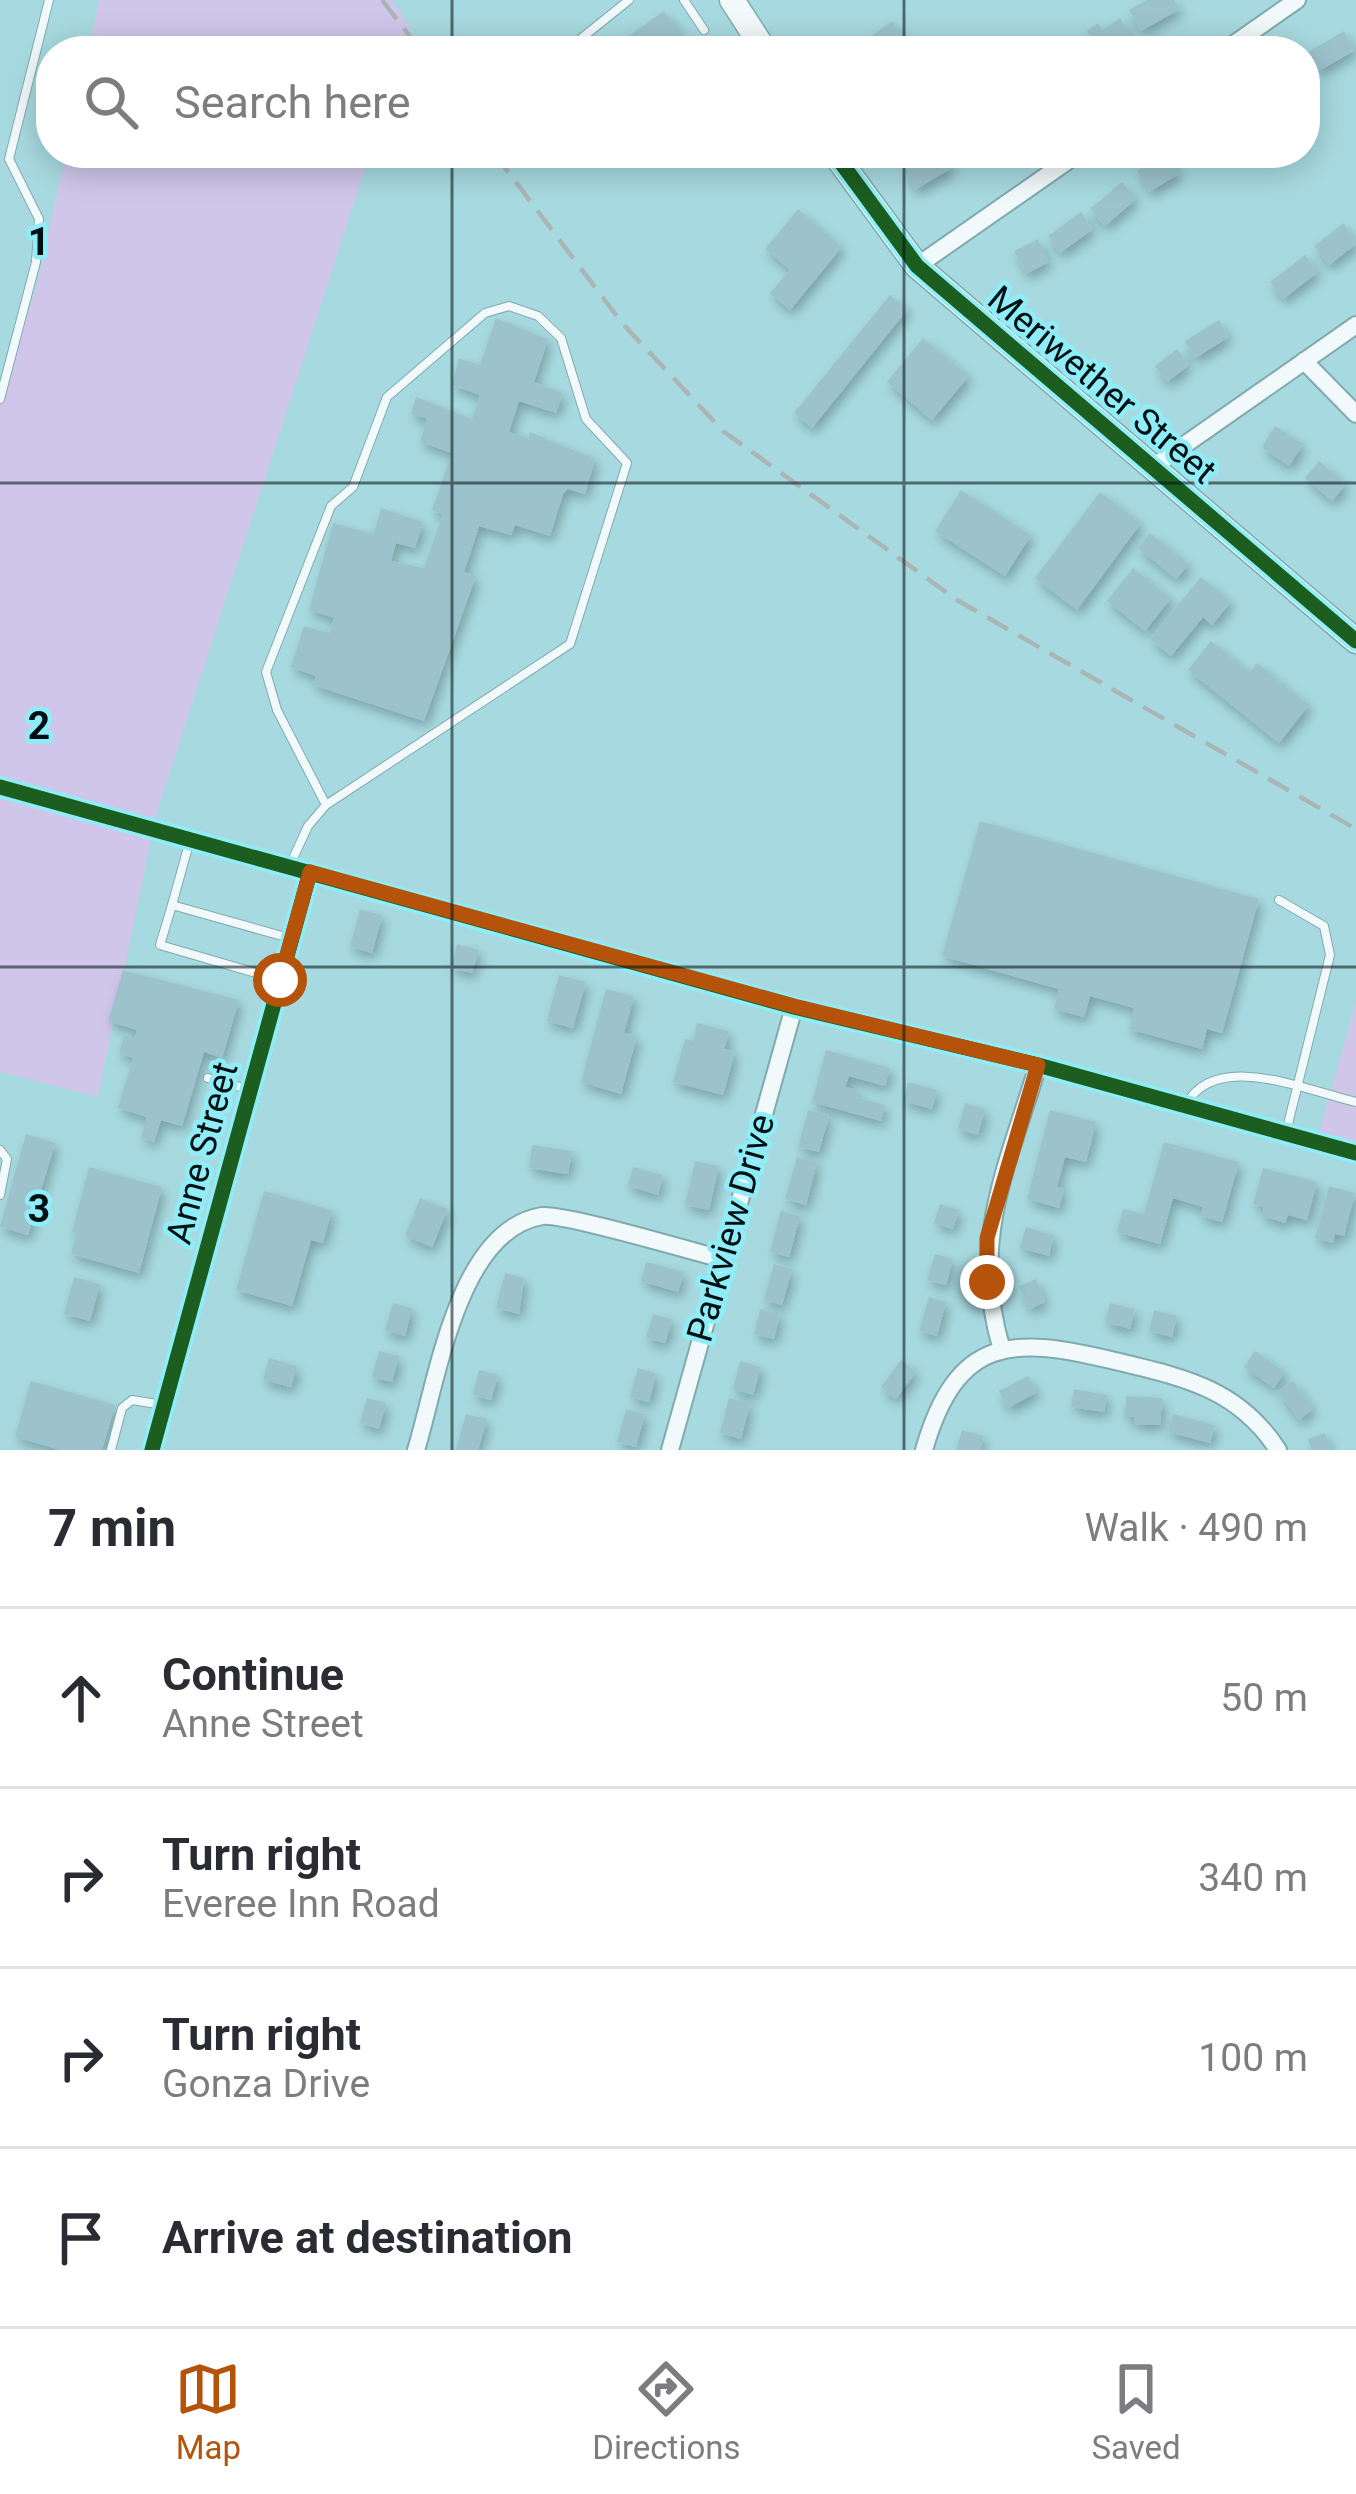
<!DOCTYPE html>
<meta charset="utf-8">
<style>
:root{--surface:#fff;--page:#f7f7f7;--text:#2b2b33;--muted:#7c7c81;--line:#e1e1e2;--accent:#b45309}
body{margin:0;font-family:Roboto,sans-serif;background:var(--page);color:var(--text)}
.stop{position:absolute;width:36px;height:36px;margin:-27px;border:9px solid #b45309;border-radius:50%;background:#fff}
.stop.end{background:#b45309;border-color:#fff;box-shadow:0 3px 12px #0008}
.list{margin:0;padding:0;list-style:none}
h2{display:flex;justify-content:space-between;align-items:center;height:156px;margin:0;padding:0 48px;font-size:51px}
h2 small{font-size:39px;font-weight:400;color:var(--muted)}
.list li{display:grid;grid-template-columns:78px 1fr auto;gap:36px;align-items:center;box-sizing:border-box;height:180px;padding:0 48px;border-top:3px solid var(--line)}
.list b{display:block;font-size:45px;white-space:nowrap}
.list p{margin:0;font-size:39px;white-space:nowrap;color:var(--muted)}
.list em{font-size:39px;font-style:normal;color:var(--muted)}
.icon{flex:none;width:66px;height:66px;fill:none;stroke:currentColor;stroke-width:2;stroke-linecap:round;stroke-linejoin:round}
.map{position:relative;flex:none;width:1356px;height:1450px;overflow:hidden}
.search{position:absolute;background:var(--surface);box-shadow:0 6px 30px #0003;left:36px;right:36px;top:36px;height:132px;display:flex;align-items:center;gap:30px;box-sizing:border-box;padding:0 42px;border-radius:48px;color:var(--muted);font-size:45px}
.sheet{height:876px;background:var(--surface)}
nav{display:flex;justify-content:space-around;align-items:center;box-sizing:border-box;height:168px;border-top:3px solid var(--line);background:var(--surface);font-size:33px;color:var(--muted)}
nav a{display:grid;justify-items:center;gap:6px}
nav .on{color:var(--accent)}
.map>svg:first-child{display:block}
.green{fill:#cfc6ea}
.building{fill:#9cc3cc;filter:url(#shadow)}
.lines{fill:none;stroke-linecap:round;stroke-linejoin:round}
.lane-casing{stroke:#80aaae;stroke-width:10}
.street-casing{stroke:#80aaae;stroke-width:20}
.secondary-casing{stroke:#80aaae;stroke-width:27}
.lane{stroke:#f2f9fa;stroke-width:8}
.street{stroke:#f2f9fa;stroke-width:16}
.secondary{stroke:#f2f9fa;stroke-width:24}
.rail{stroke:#aab5b6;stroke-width:4.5;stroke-dasharray:24 12;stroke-linecap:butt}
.cycleway-casing{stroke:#8fedf8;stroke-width:22}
.cycleway{stroke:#1b5e20;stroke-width:15}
.route{stroke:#b45309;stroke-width:15}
.grid{fill:none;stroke:#001012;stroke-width:3;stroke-opacity:0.55}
.labels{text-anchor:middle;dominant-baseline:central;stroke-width:9;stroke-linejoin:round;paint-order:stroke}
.street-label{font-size:36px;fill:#001012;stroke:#8fedf8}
.grid-label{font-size:39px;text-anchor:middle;font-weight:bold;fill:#001012;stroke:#8fedf8;stroke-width:9;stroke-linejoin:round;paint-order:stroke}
</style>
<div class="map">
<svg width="1356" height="1450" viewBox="0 0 1356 1450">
<defs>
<filter id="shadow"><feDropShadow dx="3.5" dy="6" stdDeviation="6" flood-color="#0004"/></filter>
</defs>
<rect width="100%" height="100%" fill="#a7dae0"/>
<g class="green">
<path d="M99 0H391L411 27 403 51H88Z"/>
<path d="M66 153H370L156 815 98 1097 0 1072V401L38 280Z"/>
<path d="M1356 1002V1150L1317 1140Z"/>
</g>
<g class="building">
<path d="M1147 0H1174L1180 9 1141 31 1129 10Z"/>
<path d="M664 11 688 46 681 51H625L619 43Z"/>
<path d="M1120 18 1132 37 1111 51H1087L1083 45 1092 39 1087 31 1098 23 1102 30Z"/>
<path d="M892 21 903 35 893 43 899 51H872L865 41Z"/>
<path d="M1344 31 1355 50 1319 71 1308 52Z"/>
<path d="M932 153H943L952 168 915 190 904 170Z"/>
<path d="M1167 154 1179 174 1149 192 1137 171Z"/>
<path d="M1122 182 1136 199 1105 226 1090 209Z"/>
<path d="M798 209 842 247 790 310 770 293 790 270 765 249Z"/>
<path d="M1081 212 1093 229 1060 253 1048 236Z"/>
<path d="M1344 223 1356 244 1329 265 1314 246Z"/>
<path d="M1038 239 1049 262 1026 274 1014 251Z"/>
<path d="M1305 255 1318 272 1283 299 1270 282Z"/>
<path d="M890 295 908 309 812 428 794 413Z"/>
<path d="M496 318 548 339 534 382 563 393 556 413 519 401 509 432 528 438 530 432 595 459 585 494 568 489 563 494 550 536 515 525 511 535 479 526 464 572 476 576 424 721 313 685 316 676 291 667 304 626 329 633 334 618 309 610 333 523 374 534 381 508 423 522 415 548 396 543 391 561 424 568 443 514 432 510 452 453 420 442 427 418 411 414 416 397 472 419 480 395 452 385 459 358 480 365Z"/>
<path d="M1219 320 1229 337 1195 358 1185 341Z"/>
<path d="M923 338 969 376 932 420 887 382Z"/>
<path d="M1177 349 1189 365 1167 382 1155 366Z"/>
<path d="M1275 426 1303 444 1289 466 1262 447Z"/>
<path d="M1319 461 1346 484 1332 501 1305 478Z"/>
<path d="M961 490 1031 535 1005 576 935 531Z"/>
<path d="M1100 492 1141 523 1077 610 1035 578Z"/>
<path d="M1150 533 1189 564 1176 579 1138 548Z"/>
<path d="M1133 568 1171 598 1145 631 1107 601Z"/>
<path d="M1201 577 1231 602 1212 625 1203 617 1171 656 1150 639Z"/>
<path d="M1211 641 1250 672 1257 663 1309 705 1279 743 1188 670Z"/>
<path d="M980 821 1259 899 1222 1033 1207 1029 1202 1049 1129 1029 1134 1008 1090 996 1084 1017 1054 1009 1059 989 942 956Z"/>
<path d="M360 909 382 915 372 953 350 947Z"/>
<path d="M457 944 479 950 472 973 451 968Z"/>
<path d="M123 970 239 1000 222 1058 204 1052 182 1126 161 1120 154 1142 141 1138 147 1117 118 1108 133 1058 119 1053 124 1035 135 1038 137 1030 108 1021Z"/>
<path d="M559 975 586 982 573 1028 547 1021Z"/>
<path d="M606 989 634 996 624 1033 637 1036 621 1094 581 1082Z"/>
<path d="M697 1023 729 1031 724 1049 735 1052 723 1095 673 1082 685 1039 693 1041Z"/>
<path d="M826 1050 890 1068 885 1086 849 1076 845 1087 858 1090 856 1097 885 1105 881 1121 812 1102Z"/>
<path d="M908 1082 937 1090 932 1109 903 1101Z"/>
<path d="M965 1103 985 1109 978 1135 958 1129Z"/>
<path d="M808 1110 829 1115 819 1152 798 1147Z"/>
<path d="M1050 1110 1096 1122 1086 1162 1065 1157 1057 1187 1064 1189 1059 1208 1027 1199Z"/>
<path d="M26 1134 55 1143 28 1235 0 1227Z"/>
<path d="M1164 1142 1239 1162 1222 1222 1201 1216 1203 1207 1173 1198 1160 1244 1117 1232 1123 1209 1144 1214Z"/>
<path d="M532 1145 572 1151 568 1174 529 1168Z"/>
<path d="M797 1157 817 1162 806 1205 785 1199Z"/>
<path d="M695 1161 719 1166 709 1210 685 1205Z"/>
<path d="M89 1167 162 1187 139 1273 71 1254 77 1233 72 1232Z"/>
<path d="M633 1167 663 1175 658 1195 628 1186Z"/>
<path d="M1263 1168 1317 1182 1307 1220 1288 1215 1285 1223 1262 1216 1264 1207 1253 1204Z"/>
<path d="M1329 1186 1355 1193 1344 1236 1335 1234 1333 1243 1315 1238Z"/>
<path d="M264 1191 332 1210 323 1243 311 1240 292 1306 236 1290Z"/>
<path d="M420 1198 448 1209 432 1247 405 1236Z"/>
<path d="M940 1204 959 1210 953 1229 934 1223Z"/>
<path d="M781 1210 800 1216 789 1257 770 1252Z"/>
<path d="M1026 1227 1054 1235 1049 1256 1020 1248Z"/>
<path d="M935 1254 953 1259 946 1285 927 1280Z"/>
<path d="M646 1262 684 1272 678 1292 641 1281Z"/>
<path d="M774 1264 792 1269 782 1305 764 1300Z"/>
<path d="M505 1273 524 1278 519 1314 496 1308Z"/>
<path d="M74 1277 100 1284 90 1321 64 1314Z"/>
<path d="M1036 1279 1045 1302 1029 1309 1019 1286Z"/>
<path d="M929 1297 946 1302 937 1336 919 1331Z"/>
<path d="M393 1303 412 1308 405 1336 385 1330Z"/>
<path d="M1110 1303 1135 1309 1130 1329 1105 1322Z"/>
<path d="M760 1309 780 1314 774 1339 754 1334Z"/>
<path d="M1154 1310 1177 1316 1172 1337 1149 1331Z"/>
<path d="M653 1314 672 1319 665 1343 646 1338Z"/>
<path d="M379 1351 399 1356 392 1382 372 1377Z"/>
<path d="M1255 1351 1285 1372 1274 1388 1244 1367Z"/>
<path d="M269 1358 297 1366 291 1387 263 1380Z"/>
<path d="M901 1360 916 1372 896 1399 881 1387Z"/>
<path d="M740 1361 761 1367 753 1395 733 1389Z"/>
<path d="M638 1368 656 1373 649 1402 630 1397Z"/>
<path d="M479 1370 498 1375 491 1400 473 1395Z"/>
<path d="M1028 1376 1037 1392 1008 1408 999 1391Z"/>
<path d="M31 1381 115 1405 102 1450H61L15 1437Z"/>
<path d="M1293 1381 1313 1409 1299 1420 1278 1391Z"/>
<path d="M1074 1389 1107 1395 1104 1412 1071 1407Z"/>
<path d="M1126 1396 1162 1398 1160 1425 1134 1424 1135 1417H1125Z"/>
<path d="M367 1398 386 1403 379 1429 360 1423Z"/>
<path d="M729 1398 750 1404 741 1439 720 1433Z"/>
<path d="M626 1409 645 1414 636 1447 617 1442Z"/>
<path d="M466 1414 487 1419 478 1450H456Z"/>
<path d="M1173 1414 1215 1425 1210 1443 1168 1432Z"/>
<path d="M962 1430 984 1436 980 1450H956Z"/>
<path d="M1325 1433 1331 1450H1312L1308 1439Z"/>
</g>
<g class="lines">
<defs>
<g id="lane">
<path d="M684 0 704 30"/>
<path d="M585 51 578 41 629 0"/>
<path d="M0 399 36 262 39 219 9 159 49 0"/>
<path d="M190 840 172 905 289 938"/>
<path d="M290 865 308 826 326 805 570 644 627 463 586 419 561 338 538 316 509 306 485 313 387 397 353 487 331 506 266 672 277 710 326 805"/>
<path d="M1279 900 1324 926 1330 955 1286 1132"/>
<path d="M172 905 160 945 280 980"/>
<path d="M208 1078 247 1089"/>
<path d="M1186 1105C1215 1049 1308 1091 1356 1102"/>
<path d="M0 1150 7 1159 0 1195"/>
<path d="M111 1450 122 1408 132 1400 163 1405"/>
</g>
<g id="street">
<path d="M1224 51 1297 0"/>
<path d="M917 266 1079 153"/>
<path d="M1304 361 1356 414"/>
<path d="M1153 467 1356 325"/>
<path d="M0 787 794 1007 1038 1065 1356 1153"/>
<path d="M1002 1350C969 1242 1007 1168 1038 1065"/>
<path d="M152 1450 310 872"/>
<path d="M416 1450C437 1383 457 1230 542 1216 563 1213 691 1251 722 1259"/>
<path d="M670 1450 794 1007"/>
<path d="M924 1450C957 1335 1013 1336 1115 1361 1182 1377 1238 1388 1278 1450"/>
</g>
<g id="secondary">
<path d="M732 0 765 51"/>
<path d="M834 153 917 266 1356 641"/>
</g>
</defs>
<use href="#lane" class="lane-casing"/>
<use href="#street" class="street-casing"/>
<use href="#secondary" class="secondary-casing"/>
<use href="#lane" class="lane"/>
<use href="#street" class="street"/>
<use href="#secondary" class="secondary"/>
<g class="rail">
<path d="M382 0 421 51"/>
<path d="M494 153 622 323 723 431 957 600 1356 829"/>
</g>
<defs>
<g id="cycleway">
<path d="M834 153 917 266 1356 641"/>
<path d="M0 787 794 1007 1038 1065 1356 1153"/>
<path d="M152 1450 310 872"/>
</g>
</defs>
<use href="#cycleway" class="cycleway-casing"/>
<use href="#cycleway" class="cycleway"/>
</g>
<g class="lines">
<path class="route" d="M280 980 310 872 794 1006 1038 1065 987 1238V1282"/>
</g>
<path class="grid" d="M452 0V51M904 0V51M452 153V1450M904 153V1450M0 483H1356M0 967H1356"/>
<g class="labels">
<g class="street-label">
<text transform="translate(1102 385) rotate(40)">Meriwether Street</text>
<text transform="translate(202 1153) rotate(-75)">Anne Street</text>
<text transform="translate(731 1228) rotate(-74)">Parkview Drive</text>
</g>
</g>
<g class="grid-label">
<text x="39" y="255">1</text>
<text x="39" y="739">2</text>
<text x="39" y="1222">3</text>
</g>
</svg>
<div class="stop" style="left:280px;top:980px"></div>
<div class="stop end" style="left:987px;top:1282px"></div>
<div class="search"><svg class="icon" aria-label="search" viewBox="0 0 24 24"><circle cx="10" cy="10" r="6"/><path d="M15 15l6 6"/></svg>Search here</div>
</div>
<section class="sheet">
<h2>7 min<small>Walk · 490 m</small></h2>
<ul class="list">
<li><svg class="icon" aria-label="ahead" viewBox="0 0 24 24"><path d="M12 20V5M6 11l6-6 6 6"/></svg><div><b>Continue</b><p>Anne Street</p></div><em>50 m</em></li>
<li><svg class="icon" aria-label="right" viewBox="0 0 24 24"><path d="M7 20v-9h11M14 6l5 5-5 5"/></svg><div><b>Turn right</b><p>Everee Inn Road</p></div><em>340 m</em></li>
<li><svg class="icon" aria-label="right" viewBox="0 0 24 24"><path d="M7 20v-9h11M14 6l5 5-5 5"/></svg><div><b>Turn right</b><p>Gonza Drive</p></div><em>100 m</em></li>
<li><svg class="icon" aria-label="arrive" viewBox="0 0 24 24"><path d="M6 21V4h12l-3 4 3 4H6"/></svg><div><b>Arrive at destination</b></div></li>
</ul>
</section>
<nav>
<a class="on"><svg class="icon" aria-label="map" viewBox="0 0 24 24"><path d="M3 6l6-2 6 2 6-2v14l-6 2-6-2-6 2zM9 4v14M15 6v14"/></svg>Map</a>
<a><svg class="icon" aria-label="directions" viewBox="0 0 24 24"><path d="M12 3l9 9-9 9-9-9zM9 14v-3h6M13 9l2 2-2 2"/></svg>Directions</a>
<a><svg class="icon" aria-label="saved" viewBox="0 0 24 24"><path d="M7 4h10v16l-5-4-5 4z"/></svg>Saved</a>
</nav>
